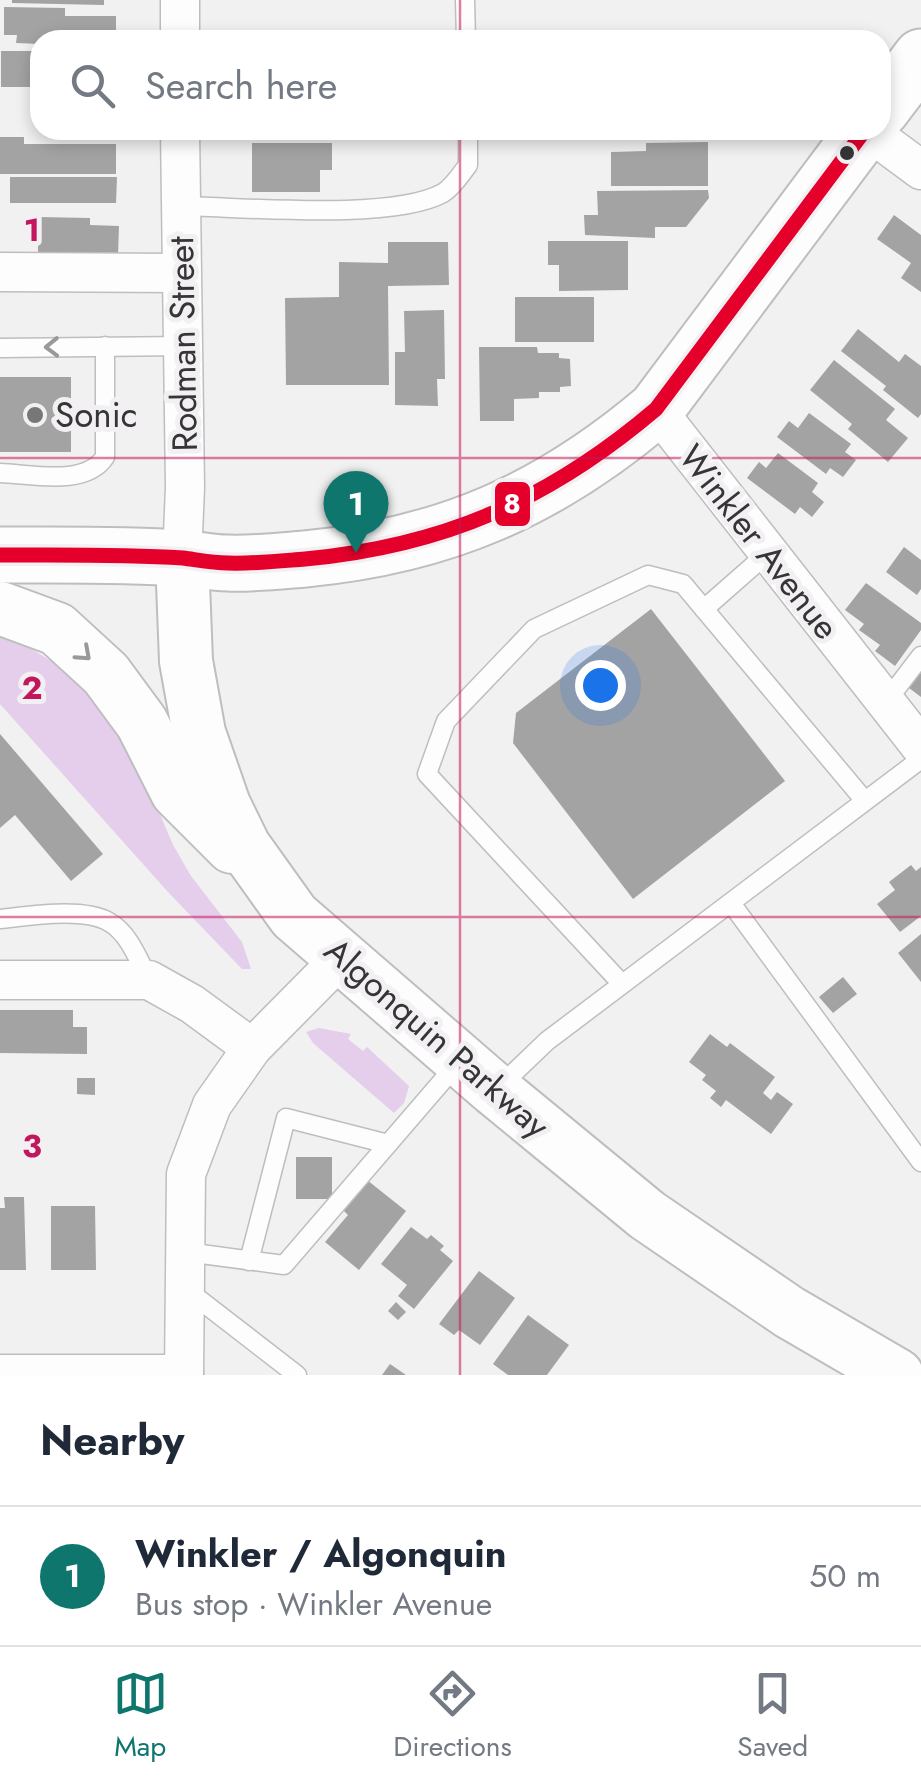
<!DOCTYPE html>
<meta charset="utf-8">
<style>
:root{--surface:#fff;--page:#f2f2f3;--text:#1f2937;--muted:#747a83;--line:#e0e1e3;--accent:#0f766e}
body{margin:0;font-family:Jost,sans-serif;background:var(--page);color:var(--text)}
.you{position:absolute;left:600px;top:685px;width:35px;height:35px;margin:-25px;border:8px solid #fff;border-radius:50%;background:#1a73e8;box-shadow:0 0 0 15px #1a73e833}
.badge{display:grid;place-items:center;width:65px;height:65px;border-radius:50%;background:var(--accent);color:#fff;font-size:32px;font-weight:700}
.pin{position:absolute;translate:-50% -82px;filter:drop-shadow(0 2px 5px #0008)}
.pin::after{content:'';position:absolute;top:52px;width:35px;height:30px;background:inherit;clip-path:polygon(0 0,100% 0,50% 100%)}
.list{margin:0;padding:0;list-style:none}
h2{display:flex;justify-content:space-between;align-items:center;height:130px;margin:0;padding:0 40px;font-size:42px}
h2 small{font-size:32px;font-weight:400;color:var(--muted)}
.list li{display:grid;grid-template-columns:65px 1fr auto;gap:30px;align-items:center;box-sizing:border-box;height:140px;padding:0 40px;border-top:2px solid var(--line)}
.list b{display:block;font-size:38px;white-space:nowrap}
.list p{margin:0;font-size:32px;white-space:nowrap;color:var(--muted)}
.list em{font-size:32px;font-style:normal;color:var(--muted)}
.icon{flex:none;width:55px;height:55px;fill:none;stroke:currentColor;stroke-width:2;stroke-linecap:round;stroke-linejoin:round}
.map{position:relative;flex:none;width:921px;height:1375px;overflow:hidden}
.search{position:absolute;background:var(--surface);box-shadow:0 5px 15px #0003;left:30px;right:30px;top:30px;height:110px;display:flex;align-items:center;gap:25px;box-sizing:border-box;padding:0 35px;border-radius:30px;color:var(--muted);font-size:38px}
.sheet{height:270px;background:var(--surface)}
nav{display:flex;justify-content:space-around;align-items:center;box-sizing:border-box;height:140px;border-top:2px solid var(--line);background:var(--surface);font-size:28px;color:var(--muted)}
nav a{display:grid;justify-items:center;gap:5px}
nav .on{color:var(--accent)}
.map>svg:first-child{display:block}
.green{fill:#e4ceeb}
.building{fill:#a4a3a3}
.lines{fill:none;stroke-linecap:round;stroke-linejoin:round}
.service-casing{stroke:#bfbebf;stroke-width:21}
.minor-casing{stroke:#bfbebf;stroke-width:41}
.secondary-casing{stroke:#bfbebf;stroke-width:56}
.primary-casing{stroke:#bfbebf;stroke-width:59}
.service{stroke:#fdfdfd;stroke-width:18}
.minor{stroke:#fdfdfd;stroke-width:38}
.secondary{stroke:#fdfdfd;stroke-width:52}
.primary{stroke:#fdfdfd;stroke-width:55}
.bus-1-casing{stroke:#f2f0f3;stroke-width:22}
.bus-1{stroke:#e4002b;stroke-width:15}
.oneway{stroke:#9a999a}
.grid{fill:none;stroke:#c2185b;stroke-width:2.5;stroke-opacity:0.55}
.bus-dot{fill:#363536;stroke:#f2f0f3;stroke-width:4}
.poi-dot{fill:#787778;stroke:#f2f0f3;stroke-width:4}
.labels{text-anchor:middle;dominant-baseline:central;stroke-width:10;stroke-linejoin:round;paint-order:stroke}
.street-label{font-size:35px;fill:#363536;stroke:#f2f0f3}
.poi-label{font-size:35px;fill:#363536;stroke:#f2f0f3;text-anchor:start}
.grid-label{font-size:32px;text-anchor:middle;font-weight:bold;fill:#c2185b;stroke:#f2f0f3;stroke-width:10;stroke-linejoin:round;paint-order:stroke}
.line-badge{stroke:#f2f0f3;stroke-width:4}
.badge-label{font-size:28px;text-anchor:middle;font-weight:bold;fill:#fff}
</style>
<div class="map">
<svg width="921" height="1375" viewBox="0 0 921 1375">
<rect width="100%" height="100%" fill="#f2f1f2"/>
<g class="green">
<path d="M0 637 25 645 51 661 56 652 129 741 173 845 191 876 242 942 251 969H242L168 892 0 704Z"/>
<path d="M319 1028 351 1034 348 1039 363 1051 367 1047 409 1086 404 1103 394 1113 313 1043 306 1032Z"/>
</g>
<g class="building">
<path d="M12 0H104V5L12 3Z"/>
<path d="M4 7 65 8V16H116V40H40V44L16 43 17 35H4Z"/>
<rect x="655" y="36" width="97" height="4"/>
<rect x="1" y="51" width="39" height="36"/>
<path d="M252 130H359V138L252 139Z"/>
<path d="M556 130H583V133L556 134Z"/>
<path d="M637 130H730V137L637 138Z"/>
<path d="M0 137H24V144H116V174H0Z"/>
<path d="M708 142V186H611V152L646 151V143Z"/>
<path d="M252 143H332V170H320V192H252Z"/>
<path d="M10 177H117L116 203H10Z"/>
<path d="M708 190 709 198 686 227H655V238L585 235 584 215H598L597 191Z"/>
<path d="M894 215 921 235V292L901 278 911 263 877 239Z"/>
<path d="M38 217 90 218V225L119 226 118 256 38 259Z"/>
<path d="M548 241H628V290L559 291V265H548Z"/>
<path d="M388 242H448L449 285 388 286 389 385H286L285 298 339 297V262L388 263Z"/>
<rect x="515" y="297" width="79" height="45"/>
<path d="M444 310 445 379H437L438 406 395 405V352H405L404 311Z"/>
<path d="M858 329 899 362 905 354 921 366V414L918 418 883 390 886 386 841 351Z"/>
<path d="M479 347H537L538 353H559V358L570 359 571 386 560 387V392H539V398L514 399V421H480Z"/>
<path d="M834 360 895 409 886 420 908 438 888 462 848 429 852 424 810 390Z"/>
<rect x="0" y="377" width="71" height="75"/>
<path d="M809 413 851 444 845 452 856 460 843 477 830 468 826 474 777 437 789 421 798 428Z"/>
<path d="M778 453 818 483 812 492 824 502 812 517 800 507 795 514 747 478 759 462 766 468Z"/>
<path d="M904 547 921 560V589L917 595 886 572Z"/>
<path d="M866 583 921 623V630L895 666 875 651 880 645 859 630 864 624 845 610Z"/>
<path d="M651 609 785 781 633 899 513 743 516 713Z"/>
<path d="M921 672V697L909 688Z"/>
<path d="M0 734 103 854 71 881 15 815 0 828Z"/>
<path d="M911 865 916 871 921 867V916L900 932 877 904 895 890 889 882Z"/>
<path d="M921 934V982L898 953Z"/>
<path d="M843 977 857 994 833 1013 819 997Z"/>
<path d="M0 1010H73V1027H87V1054L0 1053Z"/>
<path d="M710 1034 727 1047 730 1043 775 1077 763 1093 771 1100 777 1092 793 1104 771 1134 726 1100 721 1107 710 1098 716 1091 702 1080 706 1075 689 1062Z"/>
<path d="M77 1078H95V1095L77 1094Z"/>
<rect x="296" y="1157" width="36" height="42"/>
<path d="M367 1180 406 1211 359 1270 325 1242 348 1215 343 1210Z"/>
<path d="M4 1197H24L26 1270H0V1208H5Z"/>
<path d="M51 1206H95L96 1270H51Z"/>
<path d="M411 1227 427 1239 431 1235 444 1246 440 1250 453 1261 414 1309 398 1296 407 1285 381 1264Z"/>
<path d="M479 1271 515 1298 480 1345 459 1330 454 1335 439 1324Z"/>
<path d="M396 1302 406 1312 398 1320 388 1311Z"/>
<path d="M528 1315 569 1345 547 1375H508L493 1364Z"/>
<path d="M390 1364 406 1375H382Z"/>
</g>
<g class="lines">
<defs>
<g id="service">
<path d="M465 0 466 40"/>
<path d="M180 206C243 207 392 221 443 193 453 187 461 174 468 165V130"/>
<path d="M0 348 184 346"/>
<path d="M0 473C32 474 85 487 105 457V346"/>
<path d="M704 609 769 552"/>
<path d="M885 703 921 656"/>
<path d="M731 903 921 1162"/>
<path d="M0 919C30 916 83 907 109 922 129 933 139 961 149 980"/>
<path d="M622 984 427 774 446 721 534 629 648 575 683 584 865 801"/>
<path d="M499 1087 547 1041 921 759"/>
<path d="M186 1252 284 1265 457 1064"/>
<path d="M249 1261 286 1118 388 1144"/>
<path d="M187 1290 297 1375"/>
</g>
<g id="minor">
<path d="M180 0V40"/>
<path d="M180 130 185 487 182 558"/>
<path d="M867 130 921 170"/>
<path d="M0 272 181 273"/>
<path d="M656 409 921 747"/>
<path d="M0 980H149L192 1004 252 1048"/>
<path d="M0 1374H184"/>
<path d="M184 1375 186 1174 212 1105 252 1048 342 957"/>
</g>
<g id="secondary">
<path d="M182 558 186 661 199 733 224 805 244 846 294 916 495 1090 647 1215 789 1312 897 1375"/>
<path d="M0 608 57 629 106 674 142 723 177 792 232 847"/>
</g>
<g id="primary">
<path d="M881 110 921 57"/>
<path d="M0 555C61 555 122 554 183 558 198 560 213 563 228 563 253 564 280 561 305 559 444 546 549 500 656 409L865 130"/>
</g>
</defs>
<use href="#service" class="service-casing"/>
<use href="#minor" class="minor-casing"/>
<use href="#secondary" class="secondary-casing"/>
<use href="#primary" class="primary-casing"/>
<use href="#service" class="service"/>
<use href="#minor" class="minor"/>
<use href="#secondary" class="secondary"/>
<use href="#primary" class="primary"/>
<defs>
<path id="bus-1" d="M0 555C61 555 122 554 183 558 198 560 213 563 228 563 253 564 280 561 305 559 444 546 549 500 656 409L865 130"/>
</defs>
<use href="#bus-1" class="bus-1-casing"/>
<use href="#bus-1" class="bus-1"/>
</g>
<defs><path id="oneway-chevron" d="M-2-3.5L2.5 0L-2 3.5" fill="none" stroke-width="1.6" stroke-linecap="round" stroke-linejoin="round" transform="scale(2.5)"/></defs>
<g class="oneway">
<use href="#oneway-chevron" transform="translate(52 347) rotate(179)"/>
<use href="#oneway-chevron" transform="translate(84 654) rotate(42)"/>
</g>
<path class="grid" d="M460 0V40M460 130V1375M0 458H921M0 917H921"/>
<circle class="bus-dot" cx="847" cy="153" r="9"/>
<circle class="poi-dot" cx="35" cy="415" r="10"/>
<g class="labels">
<g class="street-label">
<text transform="translate(183 344) rotate(-91)">Rodman Street</text>
<text transform="translate(759 542) rotate(52)">Winkler Avenue</text>
<text transform="translate(437 1038) rotate(41)">Algonquin Parkway</text>
</g>
<g class="poi-label">
<text x="55" y="415">Sonic</text>
</g>
</g>
<g class="grid-label">
<text x="32" y="241">1</text>
<text x="32" y="699">2</text>
<text x="32" y="1157">3</text>
</g>
<rect class="line-badge" x="493" y="480" width="39" height="48" rx="10" fill="#e4002b"/>
<g class="badge-label">
<text x="512" y="513">8</text>
</g>
</svg>
<div class="you"></div>
<div class="pin badge" style="left:356px;top:553px">1</div>
<div class="search"><svg class="icon" aria-label="search" viewBox="0 0 24 24"><circle cx="10" cy="10" r="6"/><path d="M15 15l6 6"/></svg>Search here</div>
</div>
<section class="sheet">
<h2>Nearby<small></small></h2>
<ul class="list">
<li><span class="badge">1</span><div><b>Winkler / Algonquin</b><p>Bus stop · Winkler Avenue</p></div><em>50 m</em></li>
</ul>
</section>
<nav>
<a class="on"><svg class="icon" aria-label="map" viewBox="0 0 24 24"><path d="M3 6l6-2 6 2 6-2v14l-6 2-6-2-6 2zM9 4v14M15 6v14"/></svg>Map</a>
<a><svg class="icon" aria-label="directions" viewBox="0 0 24 24"><path d="M12 3l9 9-9 9-9-9zM9 14v-3h6M13 9l2 2-2 2"/></svg>Directions</a>
<a><svg class="icon" aria-label="saved" viewBox="0 0 24 24"><path d="M7 4h10v16l-5-4-5 4z"/></svg>Saved</a>
</nav>
